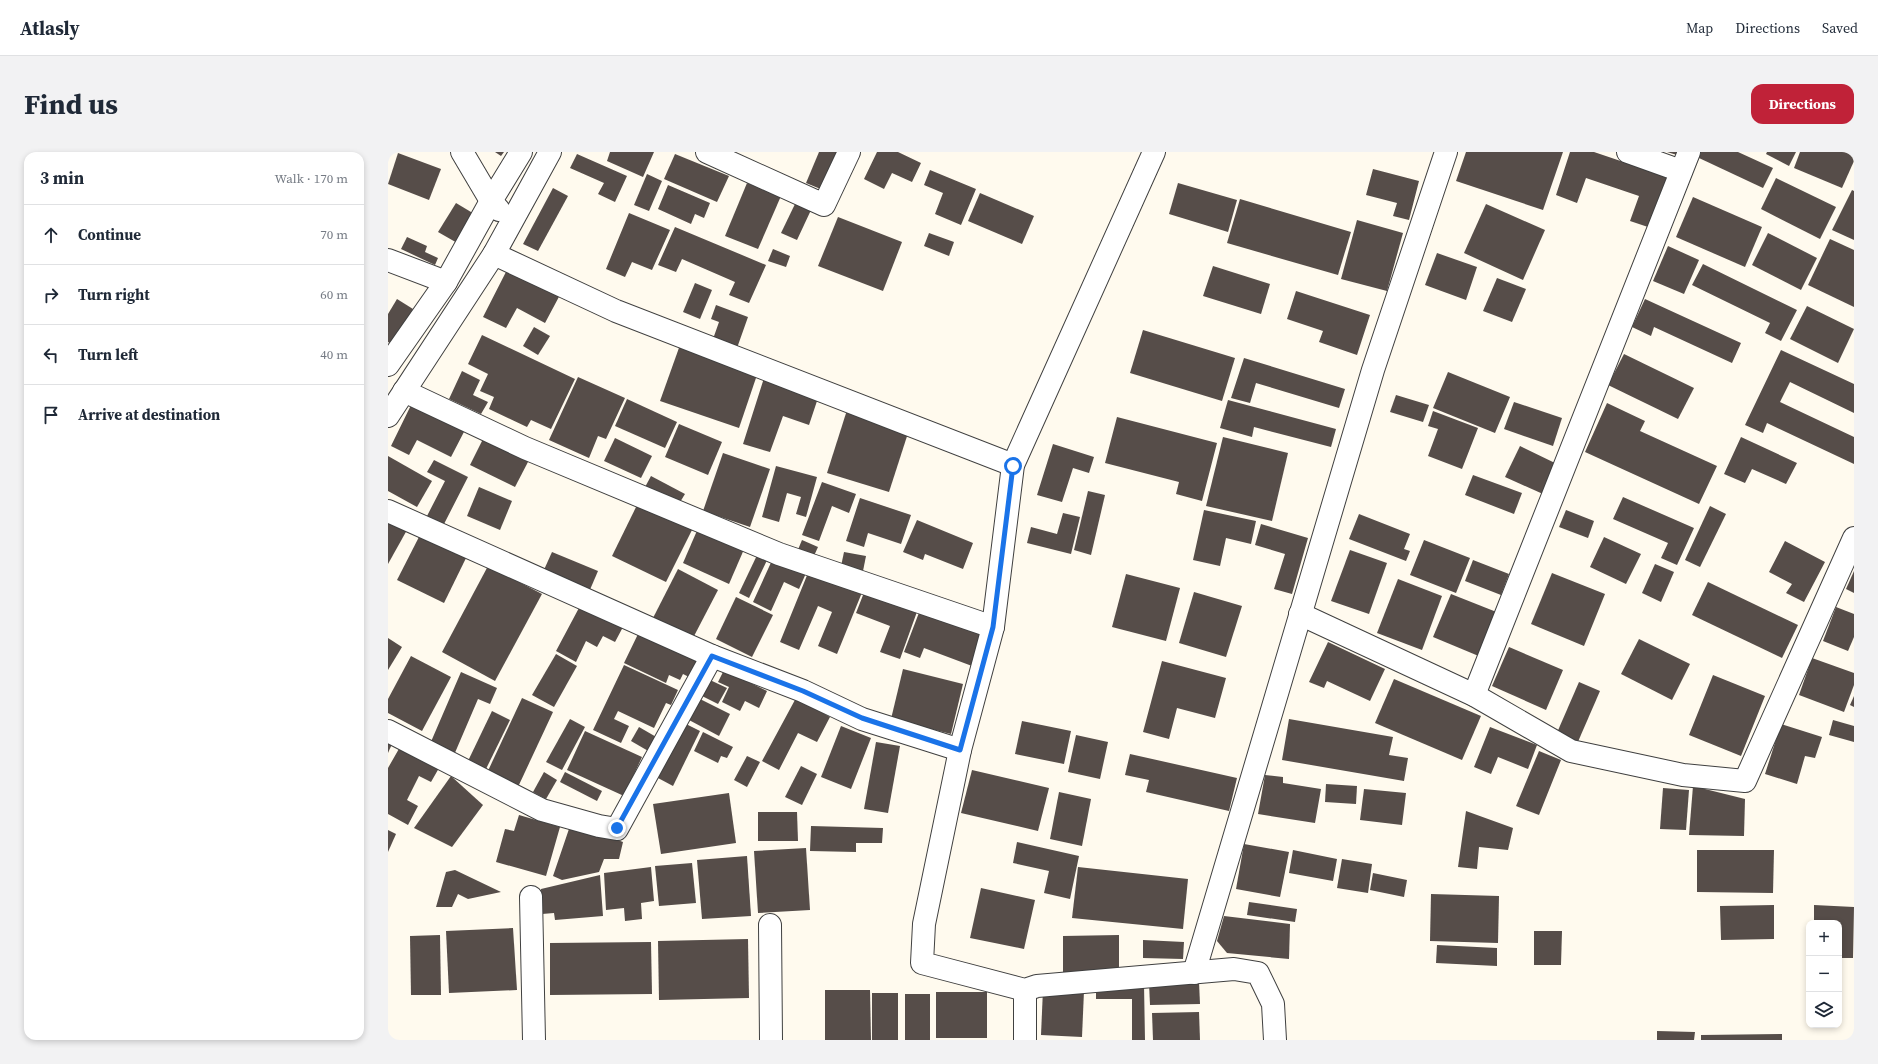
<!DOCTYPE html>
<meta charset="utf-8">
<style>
:root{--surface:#fff;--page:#f2f2f3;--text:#1f2937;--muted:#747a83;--line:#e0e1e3;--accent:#c02238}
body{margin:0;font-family:"Source Serif 4",serif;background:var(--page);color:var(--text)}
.controls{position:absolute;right:12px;bottom:12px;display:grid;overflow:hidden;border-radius:8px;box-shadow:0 2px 6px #0003}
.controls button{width:36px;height:36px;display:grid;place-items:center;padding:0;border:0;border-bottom:1px solid var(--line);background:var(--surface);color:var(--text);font:20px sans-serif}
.stop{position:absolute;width:12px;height:12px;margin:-9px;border:3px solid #1a73e8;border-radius:50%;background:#fff}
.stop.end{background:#1a73e8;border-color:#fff;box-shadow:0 1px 4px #0008}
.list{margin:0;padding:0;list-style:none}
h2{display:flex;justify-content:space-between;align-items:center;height:52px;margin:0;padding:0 16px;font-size:17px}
h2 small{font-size:13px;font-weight:400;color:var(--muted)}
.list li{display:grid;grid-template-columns:26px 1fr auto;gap:12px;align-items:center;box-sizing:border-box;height:60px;padding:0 16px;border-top:1px solid var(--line)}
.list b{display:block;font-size:15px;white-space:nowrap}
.list em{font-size:13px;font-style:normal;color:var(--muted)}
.icon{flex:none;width:22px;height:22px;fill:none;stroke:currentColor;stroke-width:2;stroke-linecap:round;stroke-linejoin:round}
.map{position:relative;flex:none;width:1466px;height:888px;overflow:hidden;border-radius:12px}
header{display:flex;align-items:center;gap:24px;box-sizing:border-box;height:56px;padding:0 20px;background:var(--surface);border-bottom:1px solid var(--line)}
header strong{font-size:19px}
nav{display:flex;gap:22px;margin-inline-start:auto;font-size:14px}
.intro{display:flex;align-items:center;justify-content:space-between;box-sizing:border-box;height:96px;padding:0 24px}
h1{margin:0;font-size:28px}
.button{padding:10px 18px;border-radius:12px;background:var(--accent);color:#fff;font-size:14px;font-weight:700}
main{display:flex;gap:24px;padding:0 24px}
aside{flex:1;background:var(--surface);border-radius:12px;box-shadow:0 2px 6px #0003}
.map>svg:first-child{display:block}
.building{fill:#564d49}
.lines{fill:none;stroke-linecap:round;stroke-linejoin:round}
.street-casing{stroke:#404040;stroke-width:24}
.street{stroke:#fff;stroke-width:22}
.route{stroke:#1a73e8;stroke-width:5}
</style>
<header>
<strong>Atlasly</strong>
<nav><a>Map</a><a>Directions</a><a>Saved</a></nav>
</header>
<div class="intro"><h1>Find us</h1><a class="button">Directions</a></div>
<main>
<aside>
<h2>3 min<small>Walk · 170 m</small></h2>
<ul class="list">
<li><svg class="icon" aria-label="ahead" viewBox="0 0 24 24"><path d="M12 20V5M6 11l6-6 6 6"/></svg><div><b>Continue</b></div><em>70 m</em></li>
<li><svg class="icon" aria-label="right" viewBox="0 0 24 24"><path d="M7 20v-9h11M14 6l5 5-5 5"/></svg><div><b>Turn right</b></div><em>60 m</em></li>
<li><svg class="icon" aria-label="left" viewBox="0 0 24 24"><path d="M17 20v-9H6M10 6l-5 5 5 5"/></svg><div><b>Turn left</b></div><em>40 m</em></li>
<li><svg class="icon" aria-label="arrive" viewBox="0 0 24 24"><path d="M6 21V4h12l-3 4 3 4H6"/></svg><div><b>Arrive at destination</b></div></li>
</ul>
</aside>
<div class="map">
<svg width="1466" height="888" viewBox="0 0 1466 888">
<rect width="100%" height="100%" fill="#fffaee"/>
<g class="building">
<path d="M107 0H116L113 4Z"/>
<path d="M222 0H266L255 25 219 9Z"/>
<path d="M431 0H451L435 38 418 31Z"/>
<path d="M489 0H510L533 11 524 30 504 21 496 37 476 27Z"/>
<path d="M1078 0H1175L1155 58 1068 29Z"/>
<path d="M1182 0H1206L1280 25 1263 76 1242 69 1251 44 1198 26 1189 51 1168 43Z"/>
<path d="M1279 0H1290L1289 3Z"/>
<path d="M1313 0H1350L1385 16 1375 36 1311 6Z"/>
<path d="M1379 0H1408L1401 14 1378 2Z"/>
<path d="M1412 0H1466V9L1454 36 1406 16Z"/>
<path d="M10 1 53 17 41 48 0 32Z"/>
<path d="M189 2 239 24 227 50 210 42 216 31 182 16Z"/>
<path d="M287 2 341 24 329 50 276 27Z"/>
<path d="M985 17 1031 29 1021 68 1005 64 1009 51 978 43Z"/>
<path d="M542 18 588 37 573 73 547 62 555 41 536 33Z"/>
<path d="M259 22 274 29 261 59 246 53Z"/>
<path d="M1388 26 1448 55 1432 87 1373 57Z"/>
<path d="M359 31 393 44 370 97 337 84Z"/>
<path d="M790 31 849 48 840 80 781 62Z"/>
<path d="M280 33 322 51 316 66 307 62 303 72 270 57Z"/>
<path d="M165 36 180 44 150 99 135 92Z"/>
<path d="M1464 38 1466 39V88L1444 78Z"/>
<path d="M592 41 646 64 634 92 580 69Z"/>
<path d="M1305 45 1374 75 1357 115 1288 85Z"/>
<path d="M852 47 963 80 950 123 839 91Z"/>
<path d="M68 51 88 63 71 92 50 80Z"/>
<path d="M407 52 423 58 409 88 393 81Z"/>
<path d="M1098 52 1157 78 1135 128 1076 101Z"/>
<path d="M241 61 282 78 264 118 244 110 237 125 218 117Z"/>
<path d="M450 65 514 90 495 139 430 114Z"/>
<path d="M969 68 1015 81 999 139 953 127Z"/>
<path d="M287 75 378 113 361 151 341 143 347 130 294 107 288 120 270 113Z"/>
<path d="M541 81 566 90 561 104 536 94Z"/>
<path d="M1380 81 1429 106 1413 138 1364 113Z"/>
<path d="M19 85 39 94 37 100 50 106 47 113 13 97Z"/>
<path d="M1442 87 1466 98V155L1420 133Z"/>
<path d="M1280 94 1311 108 1296 142 1265 129Z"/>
<path d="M385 97 402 104 398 115 380 109Z"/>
<path d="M1049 101 1089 115 1078 148 1037 133Z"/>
<path d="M1315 112 1409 158 1393 189 1377 181 1382 171 1304 133Z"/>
<path d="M121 114 173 141 157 171 129 156 118 176 95 165Z"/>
<path d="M825 114 882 132 873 162 815 144Z"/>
<path d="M1109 126 1138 137 1124 170 1095 159Z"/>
<path d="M307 131 324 138 312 167 295 160Z"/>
<path d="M908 139 982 163 969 203 931 190 935 179 899 167Z"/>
<path d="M9 147 25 157 4 192 0 190V162Z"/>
<path d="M1257 147 1353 191 1344 211 1266 175 1263 184 1244 175Z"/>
<path d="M328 153 360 165 349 196 325 187 331 170 323 167Z"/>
<path d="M1419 154 1466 177 1450 211 1402 187Z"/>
<path d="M146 175 162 184 150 203 135 194Z"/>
<path d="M755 178 847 206 834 249 742 221Z"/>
<path d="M94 183 187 227 163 277 143 268 139 275 101 257 106 245 92 239 100 222 80 212Z"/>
<path d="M292 193 370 220 351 276 272 249Z"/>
<path d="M1393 198 1466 232V261L1402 230 1392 250 1466 285V312L1379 271 1375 281 1357 273Z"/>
<path d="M1236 202 1306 236 1290 267 1220 233Z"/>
<path d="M856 206 957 237 951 256 868 231 862 251 843 246Z"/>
<path d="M74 219 92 228 85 243 100 250 93 262 61 247Z"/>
<path d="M1060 220 1122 245 1107 281 1045 256Z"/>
<path d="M190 225 237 246 218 287 210 284 201 306 161 288Z"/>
<path d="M376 226 430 246 421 273 395 264 382 300 355 292Z"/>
<path d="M1008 243 1041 253 1035 270 1002 260Z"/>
<path d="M239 247 289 270 277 296 227 274Z"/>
<path d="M840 248 948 277 943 295 866 275 864 285 832 276Z"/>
<path d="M25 249 78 276 63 305 29 288 21 303 3 294Z"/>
<path d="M1126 250 1174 266 1165 294 1116 277Z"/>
<path d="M1219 251 1257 269 1252 279 1329 314 1311 352 1197 300Z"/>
<path d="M459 258 521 278 501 340 439 321Z"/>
<path d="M1045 259 1090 276 1074 317 1040 304 1050 277 1040 274Z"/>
<path d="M729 265 829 291 814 349 788 342 791 330 717 311Z"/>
<path d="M291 272 334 290 320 323 277 305Z"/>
<path d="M96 285 141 308 127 335 82 313Z"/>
<path d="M835 285 900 301 884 369 818 354Z"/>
<path d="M1353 285 1409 311 1398 332 1364 317 1357 331 1336 322Z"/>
<path d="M227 286 264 304 253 326 216 309Z"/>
<path d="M665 292 706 305 701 321 685 316 674 350 649 343Z"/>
<path d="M1132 294 1169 312 1155 342 1117 325Z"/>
<path d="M335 301 382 317 362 375 315 359Z"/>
<path d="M0 304 44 329 29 355 0 339Z"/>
<path d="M46 308 80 325 56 372 39 364 57 329 39 320Z"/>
<path d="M388 314 429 325 418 365 408 362 413 345 399 341 391 370 374 365Z"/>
<path d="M1085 323 1134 341 1126 362 1077 343Z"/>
<path d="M263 324 297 342 289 355 256 337Z"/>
<path d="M434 330 468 342 461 361 444 354 431 389 414 383Z"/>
<path d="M91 335 124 349 112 378 79 364Z"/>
<path d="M700 339 717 343 703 403 686 398Z"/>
<path d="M1235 345 1306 376 1289 413 1273 406 1280 391 1225 367Z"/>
<path d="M472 346 523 363 513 392 480 381 476 395 458 389Z"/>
<path d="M251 349 305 376 278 430 224 404Z"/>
<path d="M1322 354 1338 362 1312 415 1297 408Z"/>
<path d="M816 358 868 369 863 392 838 386 832 414 805 408Z"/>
<path d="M1178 358 1206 369 1200 386 1171 375Z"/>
<path d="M675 361 692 365 683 402 639 391 643 375 669 382Z"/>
<path d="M971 362 1022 382 1016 397 1022 399 1018 409 961 387Z"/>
<path d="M0 368 19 378 0 412Z"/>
<path d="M529 368 585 391 575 417 537 402 535 408 515 400Z"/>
<path d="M873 372 920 386 904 442 886 437 897 402 867 393Z"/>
<path d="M311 374 357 395 341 432 295 411Z"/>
<path d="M33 381 79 404 56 451 9 428Z"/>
<path d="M1216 385 1253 402 1238 432 1202 415Z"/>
<path d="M414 388 430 395 425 406 409 400Z"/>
<path d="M1036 388 1082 406 1068 441 1022 423Z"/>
<path d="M1397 389 1437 410 1416 450 1398 441 1404 432 1381 420Z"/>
<path d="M962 398 999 411 981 462 943 449Z"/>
<path d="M371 399 381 404 361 446 351 441Z"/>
<path d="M164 400 210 419 201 440 155 420Z"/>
<path d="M456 400 478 404 474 424 452 419Z"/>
<path d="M386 404 419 419 411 437 396 430 383 459 365 450Z"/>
<path d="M1085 408 1121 422 1113 443 1077 429Z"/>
<path d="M1267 412 1286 420 1273 450 1254 441Z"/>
<path d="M100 414 154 442 107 529 54 500Z"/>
<path d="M422 416 475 438 449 502 430 494 444 460 430 454 411 498 392 490Z"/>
<path d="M290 417 330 438 305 486 265 466Z"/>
<path d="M1466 419V441L1458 437Z"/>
<path d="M1164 421 1217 442 1196 494 1143 472Z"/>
<path d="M738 422 792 436 778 489 724 475Z"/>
<path d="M1010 427 1054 444 1034 498 989 481Z"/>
<path d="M1320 430 1410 473 1394 506 1304 463Z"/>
<path d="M477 438 530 457 512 507 492 500 502 474 468 461Z"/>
<path d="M806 440 854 454 838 505 791 491Z"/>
<path d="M1063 442 1111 461 1093 505 1045 485Z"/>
<path d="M348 445 385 463 364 505 328 487Z"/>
<path d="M192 454 235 475 227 490 215 484 209 495 198 489 188 510 168 499Z"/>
<path d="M1448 455 1466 462V485L1460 499 1435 489Z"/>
<path d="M532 458 597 481 584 514 536 496 532 506 516 500Z"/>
<path d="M251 480 312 510 303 526 295 522 292 528 281 523 278 531 236 511Z"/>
<path d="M0 486 14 495 0 518Z"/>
<path d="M1251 487 1302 512 1284 548 1233 522Z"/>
<path d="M940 490 997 517 982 549 939 529 936 536 921 530Z"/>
<path d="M1121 495 1175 518 1158 558 1104 534Z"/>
<path d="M168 502 189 514 166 555 144 543Z"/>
<path d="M23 504 63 525 34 579 0 561V547Z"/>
<path d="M1424 506 1466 521V533L1456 560 1411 543Z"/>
<path d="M774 509 838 526 827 566 789 556 781 587 755 580Z"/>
<path d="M236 513 290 538 283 553 278 551 266 576 230 559 226 567 241 574 233 591 205 578Z"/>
<path d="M515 517 575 532 563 582 503 567Z"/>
<path d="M336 518 379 539 371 556 357 549 352 559 334 550 341 535 330 530Z"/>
<path d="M73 520 109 536 102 552 90 547 66 603 42 592Z"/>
<path d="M1325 523 1377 544 1353 604 1301 583Z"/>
<path d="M1006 527 1093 564 1074 608 987 571Z"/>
<path d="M322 528 339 536 330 552 314 544Z"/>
<path d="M1191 530 1212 539 1189 592 1168 583Z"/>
<path d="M1466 544V555L1462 553Z"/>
<path d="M134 546 165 560 130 635 99 621Z"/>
<path d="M408 546 442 565 429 590 410 581 391 618 374 609Z"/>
<path d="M312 547 342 562 331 584 301 568Z"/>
<path d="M104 559 122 568 98 617 80 609Z"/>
<path d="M182 567 197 575 174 618 158 610Z"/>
<path d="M901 567 1005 585 1001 603 1020 606 1016 629 894 608Z"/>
<path d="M1445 568 1466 574V590L1441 583Z"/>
<path d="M634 569 683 579 676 612 627 602Z"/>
<path d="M298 572 312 579 285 634 270 626Z"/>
<path d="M1393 572 1434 585 1427 606 1417 604 1409 632 1377 622Z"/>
<path d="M453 574 483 586 463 637 433 625Z"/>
<path d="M251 575 270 586 262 600 243 589Z"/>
<path d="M1102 575 1149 593 1140 617 1110 605 1103 622 1086 615Z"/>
<path d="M197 579 254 605 236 644 179 618Z"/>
<path d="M315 580 345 595 339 606 333 604 330 611 306 599Z"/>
<path d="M688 583 720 590 712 627 680 620Z"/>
<path d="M0 590 4 592 0 601Z"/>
<path d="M488 590 512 594 500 661 476 657Z"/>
<path d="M12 595 51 616 43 630 31 624 19 648 30 654 20 673 0 662V616Z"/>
<path d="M1151 599 1173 608 1151 663 1128 654Z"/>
<path d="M742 602 849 626 841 659 758 640 761 628 737 623Z"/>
<path d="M359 604 372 610 359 635 346 628Z"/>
<path d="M413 614 429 622 414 653 397 645Z"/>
<path d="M584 618 661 636 650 679 573 661Z"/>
<path d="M156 620 169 628 158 647 145 640Z"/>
<path d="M177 620 214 639 209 649 172 630Z"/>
<path d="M877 623 895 625V631L933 637 927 671 870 662Z"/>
<path d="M63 624 95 653 64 695 26 676Z"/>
<path d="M938 632 969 634 968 652 937 650Z"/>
<path d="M1305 634 1357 647 1356 684 1301 683Z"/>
<path d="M1275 636 1301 638 1298 678 1272 677Z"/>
<path d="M976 637 1018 641 1014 673 972 668Z"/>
<path d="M671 640 703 647 694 694 662 687Z"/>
<path d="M341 641 348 691 273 702 265 652Z"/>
<path d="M1078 659 1125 676 1120 698 1091 695 1089 717 1070 715Z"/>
<path d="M370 660H409L410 689H370Z"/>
<path d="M131 663 172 675 158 724 108 710 117 677 126 679Z"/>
<path d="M183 671 235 690 231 707H216L211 720 174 728 165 724Z"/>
<path d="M423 674 495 676 494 691H468V700L422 699Z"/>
<path d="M0 678 8 682 0 700Z"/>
<path d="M629 690 691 704 682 747 656 741 661 719 625 711Z"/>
<path d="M856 692 901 700 892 745 848 737Z"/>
<path d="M418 696 422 758 370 761 366 699Z"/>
<path d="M905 698 949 707 945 729 901 721Z"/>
<path d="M1309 698H1386L1385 741 1309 740Z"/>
<path d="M359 704 363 764 314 767 309 708Z"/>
<path d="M954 707 984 712 980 741 949 736Z"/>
<path d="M304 711 308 751 271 754 267 714Z"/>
<path d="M263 715 266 749 253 751 254 767 237 769 236 756 218 758 216 721Z"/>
<path d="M690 715 800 727 795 777 684 766Z"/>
<path d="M67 718 113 740 80 747 70 742 64 755H48L58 720Z"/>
<path d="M985 721 1019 728 1016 745 982 738Z"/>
<path d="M212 723 215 764 167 768 166 761 154 762 153 737Z"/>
<path d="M593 736 647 748 636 797 582 786Z"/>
<path d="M1043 742 1111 744 1110 791 1042 789Z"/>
<path d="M861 750 909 757 907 770 859 763Z"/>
<path d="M1386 753V787L1333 788 1332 754Z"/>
<path d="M1426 753 1466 755 1465 806H1451V771H1426Z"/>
<path d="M836 764 902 772 901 807 839 801 829 789Z"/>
<path d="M125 776 129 838 61 841 58 779Z"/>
<path d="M1146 779H1174L1173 813H1146Z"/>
<path d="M52 783 53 843H23L22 784Z"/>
<path d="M731 783V824L675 825V784Z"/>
<path d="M360 787 361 846 271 848 270 789Z"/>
<path d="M755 788 796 790 795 807 755 806Z"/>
<path d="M263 790 264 842 162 843V791Z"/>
<path d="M1049 793 1109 796V814L1048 811Z"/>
<path d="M811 830 812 852 762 853 761 831Z"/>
<path d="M708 832H756L757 888H744V847H708Z"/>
<path d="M655 837 696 839 694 885 653 883Z"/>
<path d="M437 838H482L483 888H437Z"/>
<rect x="548" y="840" width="51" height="46"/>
<rect x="484" y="841" width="26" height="47"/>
<rect x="517" y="842" width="25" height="46"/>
<path d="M811 860 812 888H765L764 861Z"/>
<path d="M1269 879 1307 880 1306 888H1269Z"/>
<path d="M1394 882V888H1313V883Z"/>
</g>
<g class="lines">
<defs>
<g id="street">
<path d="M74 0 103 49 111 58"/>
<path d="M319 0 436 53 461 0"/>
<path d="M766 0 625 313 605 475 572 598 536 772 534 811 637 838 649 834 846 817 870 821 885 852 887 888"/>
<path d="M1240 0 1293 19"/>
<path d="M106 102 228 159 625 313"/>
<path d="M0 108 58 130"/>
<path d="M0 213 58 130 103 49 133 0"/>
<path d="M16 239 137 296 391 402 605 475"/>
<path d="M0 264 106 102 162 0"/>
<path d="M0 359 324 504 415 539 474 567 572 598"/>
<path d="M912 462 1086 543 1183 599 1295 623 1357 629 1466 386"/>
<path d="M1086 543 1301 0"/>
<path d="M0 579 154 658 211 674 229 677 324 504"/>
<path d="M143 745 146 888"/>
<path d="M382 773 383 888"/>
<path d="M806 821 985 218 1058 0"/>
<path d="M637 838V888"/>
</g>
</defs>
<use href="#street" class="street-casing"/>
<use href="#street" class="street"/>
</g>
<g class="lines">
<path class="route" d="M229 676 324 504 415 539 474 566 572 598 605 475 625 314"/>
</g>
</svg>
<div class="controls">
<button>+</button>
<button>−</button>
<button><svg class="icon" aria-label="layers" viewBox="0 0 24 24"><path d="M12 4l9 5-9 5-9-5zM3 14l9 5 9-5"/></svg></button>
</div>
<div class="stop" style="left:625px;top:314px"></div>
<div class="stop end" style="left:229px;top:676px"></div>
</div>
</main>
